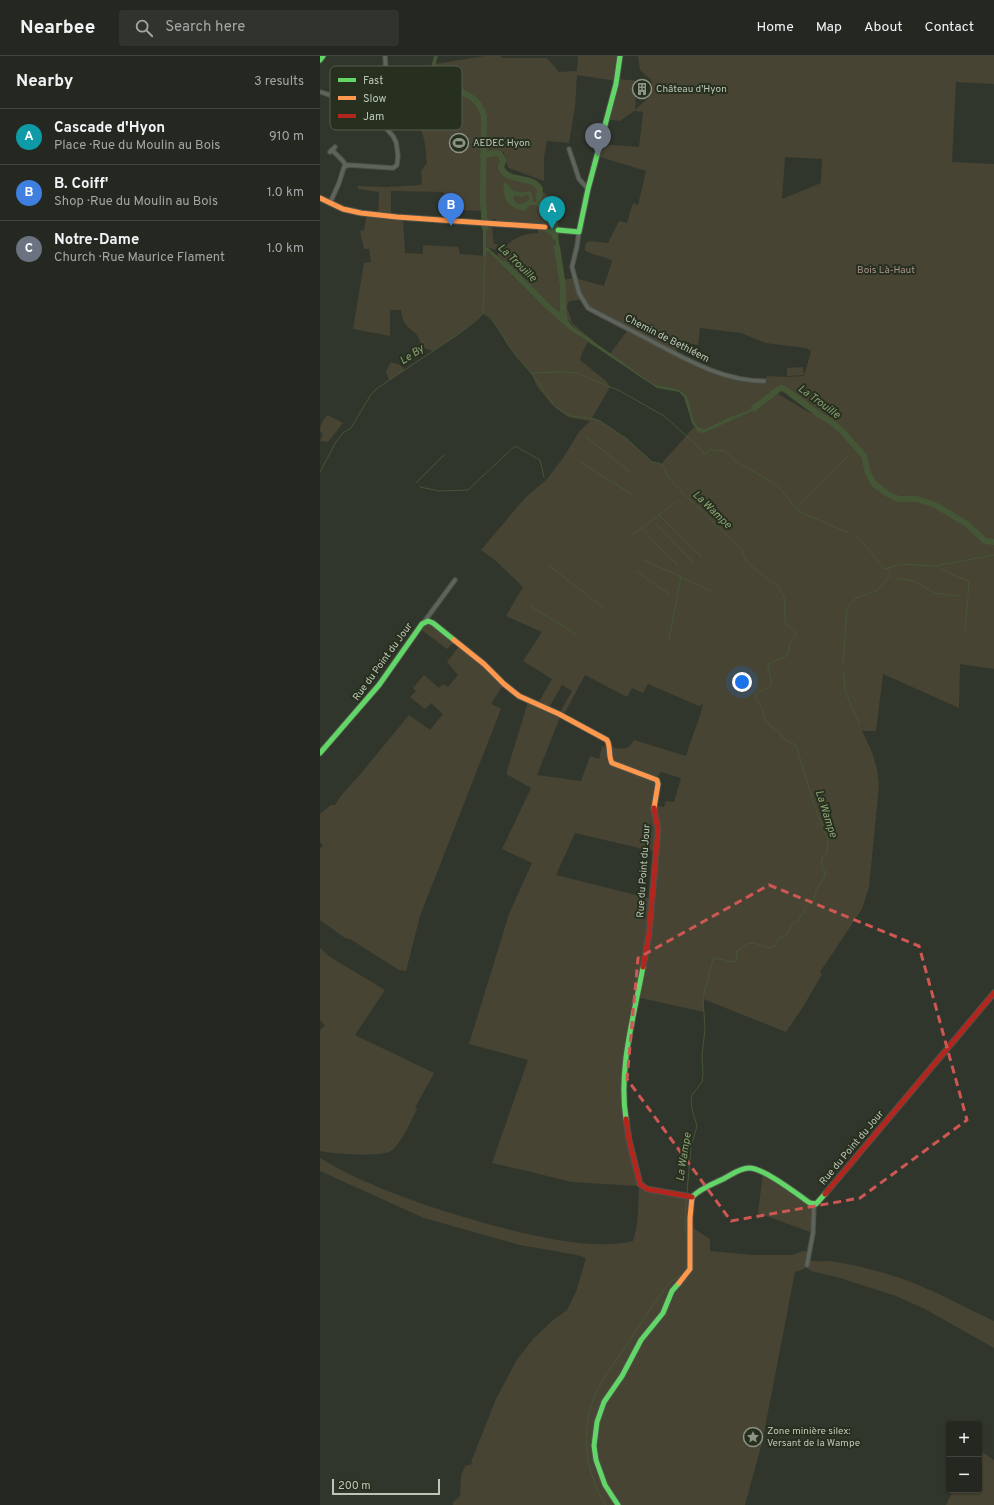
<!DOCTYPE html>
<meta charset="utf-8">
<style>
:root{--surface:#242820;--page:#30342d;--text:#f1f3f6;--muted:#a3a6a5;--line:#41443e;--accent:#8c9485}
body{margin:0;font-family:Overpass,sans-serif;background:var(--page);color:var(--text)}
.controls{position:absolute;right:12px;bottom:12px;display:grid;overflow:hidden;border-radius:4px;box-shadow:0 1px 3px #0004}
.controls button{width:36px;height:36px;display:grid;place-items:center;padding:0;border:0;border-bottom:1px solid var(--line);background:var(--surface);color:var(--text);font:20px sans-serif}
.scale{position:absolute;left:12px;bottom:10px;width:108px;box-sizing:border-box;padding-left:4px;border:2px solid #bdc6b6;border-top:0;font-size:11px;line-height:14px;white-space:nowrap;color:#bdc6b6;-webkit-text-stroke:3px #27301f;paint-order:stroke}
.you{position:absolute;left:422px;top:626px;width:14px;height:14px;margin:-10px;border:3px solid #fff;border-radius:50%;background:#1a73e8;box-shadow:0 0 0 6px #1a73e833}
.badge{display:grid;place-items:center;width:26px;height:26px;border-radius:50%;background:var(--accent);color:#fff;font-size:13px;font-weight:700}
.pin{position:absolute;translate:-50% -33px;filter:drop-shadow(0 1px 2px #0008)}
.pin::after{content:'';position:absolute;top:21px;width:14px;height:12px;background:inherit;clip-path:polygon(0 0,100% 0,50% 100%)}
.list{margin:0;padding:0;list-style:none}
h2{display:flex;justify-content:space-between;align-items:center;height:52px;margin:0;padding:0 16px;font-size:17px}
h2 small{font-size:13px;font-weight:400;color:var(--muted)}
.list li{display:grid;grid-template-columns:26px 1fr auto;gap:12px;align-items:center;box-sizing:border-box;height:56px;padding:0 16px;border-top:1px solid var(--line)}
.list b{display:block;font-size:15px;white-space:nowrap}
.list p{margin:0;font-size:13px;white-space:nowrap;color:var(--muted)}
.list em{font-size:13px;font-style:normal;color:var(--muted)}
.icon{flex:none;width:22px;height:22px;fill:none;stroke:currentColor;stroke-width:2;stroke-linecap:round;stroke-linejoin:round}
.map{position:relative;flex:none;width:674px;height:1449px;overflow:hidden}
header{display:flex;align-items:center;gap:24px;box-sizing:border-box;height:56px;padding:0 20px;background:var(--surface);border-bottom:1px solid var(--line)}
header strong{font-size:19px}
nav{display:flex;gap:22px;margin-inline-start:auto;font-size:14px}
.search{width:280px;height:36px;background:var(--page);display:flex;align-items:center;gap:10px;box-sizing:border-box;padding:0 14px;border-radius:4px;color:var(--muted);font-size:15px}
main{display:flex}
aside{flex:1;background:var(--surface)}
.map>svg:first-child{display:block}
.green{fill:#474434;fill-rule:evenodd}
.water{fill:#455636;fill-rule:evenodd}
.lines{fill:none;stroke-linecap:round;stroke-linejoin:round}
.stream{stroke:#455636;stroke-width:1}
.river{stroke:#455636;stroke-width:6}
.street-casing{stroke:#4c5149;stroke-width:5.5}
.fast-casing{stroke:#4c5149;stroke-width:7}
.slow-casing{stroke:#4c5149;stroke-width:7}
.jam-casing{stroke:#4c5149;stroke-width:7}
.street{stroke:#5e645b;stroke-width:3.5}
.fast{stroke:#63d668;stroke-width:5}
.slow{stroke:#ff974d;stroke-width:5}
.jam{stroke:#b3261e;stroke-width:5}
.marked{fill:none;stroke:#ce5753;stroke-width:3;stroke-dasharray:8 5;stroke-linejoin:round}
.labels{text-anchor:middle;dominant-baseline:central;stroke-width:4;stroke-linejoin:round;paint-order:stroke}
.poi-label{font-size:10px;fill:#bdc6b6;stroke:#27301f;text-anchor:start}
.park-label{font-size:10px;fill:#aa918c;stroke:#27301f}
.street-label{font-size:10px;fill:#bdc6b6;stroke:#27301f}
.water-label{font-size:11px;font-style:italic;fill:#8aa173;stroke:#27301f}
.key{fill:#27301f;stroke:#545d4c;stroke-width:1}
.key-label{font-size:11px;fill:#bdc6b6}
</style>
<header>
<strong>Nearbee</strong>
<div class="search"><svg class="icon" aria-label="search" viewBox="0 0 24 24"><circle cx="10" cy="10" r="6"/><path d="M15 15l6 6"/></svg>Search here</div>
<nav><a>Home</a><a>Map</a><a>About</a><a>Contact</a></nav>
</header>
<main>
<aside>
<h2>Nearby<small>3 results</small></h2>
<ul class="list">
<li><span class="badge" style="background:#0f9aa8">A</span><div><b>Cascade d'Hyon</b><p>Place · Rue du Moulin au Bois</p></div><em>910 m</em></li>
<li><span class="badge" style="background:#3f7fe0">B</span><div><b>B. Coiff'</b><p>Shop · Rue du Moulin au Bois</p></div><em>1.0 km</em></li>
<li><span class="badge" style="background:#6b7280">C</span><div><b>Notre-Dame</b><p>Church · Rue Maurice Flament</p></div><em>1.0 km</em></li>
</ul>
</aside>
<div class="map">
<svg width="674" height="1449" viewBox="0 0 674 1449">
<rect width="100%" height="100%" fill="#30362b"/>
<g class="green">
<path d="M165 0H180L182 2H227L239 16 257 15 258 0H302L300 23 317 25 315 54 328 42 332 29 331 24 320 14 318 0H674V28L636 26 632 106 674 108V613L640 608 639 652 563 618 556 675H542L552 696 557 713 559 730 549 831 542 853 500 916 502 918 483 951 466 976 383 943 384 956 316 941C311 973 303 1004 303 1036 303 1066 311 1096 318 1124L323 1130 327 1133 372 1141 370 1170 390 1183V1195L432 1199H472L483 1195 490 1196 489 1204C496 1206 503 1205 510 1205 529 1208 547 1212 564 1217 603 1228 638 1248 674 1265V1292L605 1253 576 1240 520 1222 491 1215 486 1211 484 1213 475 1216 442 1387 425 1449H300C287 1429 274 1410 276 1385 276 1377 281 1365 279 1358 268 1391 279 1421 298 1449H133V1446L140 1440 141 1420 145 1410 153 1408 151 1406 176 1343 196 1305 213 1283 232 1265 247 1254 256 1236 266 1202 257 1199 200 1189 104 1162 0 1115V1102C51 1133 118 1154 175 1170 214 1180 273 1195 313 1185 319 1167 318 1149 319 1130L251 1126 207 1115 172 1107 208 1004 149 988 189 858 212 807 182 793 211 732 186 718 208 646 217 649 232 623 203 605 222 576 186 560 203 531 176 505 161 494 205 442 226 424 243 402 259 376 270 365 248 361 233 350 217 330 211 317 192 295 170 261 164 257 140 277 113 295C97 290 103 288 96 278 94 275 91 274 88 271 83 266 82 261 81 254H70V280L33 273 44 207 51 206 49 193H44L40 175 44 174 47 157 58 158 59 136 38 133V130L69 131 101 129 102 124 101 115 107 107C105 91 106 68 87 63L79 66 63 67 57 39 65 37 81 39V43L85 44 86 36H90L94 24 112 17 116 23 146 39V37L115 19 114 14 115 8ZM257 19 296 25 286 63 300 65 314 55 323 56 319 91 280 88 277 100 326 115 318 149 313 147 307 167 299 165 288 187 269 185 265 189V194C272 200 284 199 292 205L284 230 255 222 267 249 304 270 356 296 360 286 378 289 380 272 421 277 445 287 486 292 491 295 484 320 467 321 447 320 444 327C395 327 350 296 307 275L290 298 333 328C343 332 359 330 366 339 373 349 369 372 385 373L412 360 427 355 439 347 440 349 436 353 386 376C380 377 378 376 374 371L341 408 332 406 307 383 280 365 272 362 290 331 286 325 260 304 262 297 268 286C230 260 198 225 166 193V200L140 198 138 191 103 189V198L85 197 83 161 71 160V135L124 136 123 153 159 155V154H161V91L165 97 174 95 184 96 185 105 189 112 224 125V101L227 85 249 87 255 51ZM465 101 502 103 501 127 462 143ZM463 331C474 338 483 347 494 355L492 358C485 354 457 338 453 334ZM265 619 307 641 312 632 323 637 328 628 379 650 383 648C379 666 371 683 366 700L314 684C307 696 304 692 290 692L289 702 286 705 289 692 282 690 279 703 270 700 261 725 217 719 241 659 243 660ZM242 629 252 635 239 658 228 653ZM341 716 361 722 354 746 346 745 344 751 334 749 338 728 336 723ZM255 777 336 796 332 843 236 819Z"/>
<path d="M179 99 181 100 182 104 180 112 184 120C196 123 212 124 218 135L224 136 239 158 238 172 220 168 176 166V163H172V166L166 164V100Z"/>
<path d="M166 171H172L174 188H177V194L169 192 166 190Z"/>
<path d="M218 173C224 173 231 177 234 182L242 233C242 241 241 249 242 257L235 253 186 205H183L177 199C192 184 195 179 218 177Z"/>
<path d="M252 222 260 244 249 245 247 251 252 267 277 288C242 263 244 266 244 224Z"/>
<path d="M70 307C77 307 80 308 85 314L69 324 66 316Z"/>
<path d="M483 311 484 319 467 320V312Z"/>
<path d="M8 359 23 367 8 386 0 385 3 378 0 375C0 370 3 362 8 359Z"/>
<path d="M108 565 135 585 127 593 99 572Z"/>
<path d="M140 589 184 628 171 648 181 653 100 860 86 915 79 914 30 883 25 882 0 864V793L3 789 0 786V758L11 749H15L20 741 43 715 89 659 110 674 123 658 111 647 105 653 90 641 96 635 93 632 104 619 119 632 123 628 128 631 138 619 127 606Z"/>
<path d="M0 892 10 901 65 934 35 979 114 1017 95 1052 97 1053C90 1067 83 1085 71 1095 63 1101 11 1098 0 1095V974L5 970 0 964Z"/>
<path d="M443 1117 494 1148 493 1177 438 1157Z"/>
<path d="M659 1394 674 1404V1449H626L633 1434H659Z"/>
</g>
<g class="water">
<path d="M114 0H118L114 14 115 19 147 37 145 39 113 22 110 15Z"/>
<path d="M185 126 188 129 189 128 191 133C197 137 203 137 210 135L212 138 213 146H216L217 136 221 137V148L229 156 234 155 236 157 232 159 238 168 224 165 223 156 216 149H210L204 155C193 153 185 147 184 136 183 132 183 130 185 126ZM195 139 200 140 201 142 205 139H208L210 143 204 147 198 148 193 143Z"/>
<path d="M163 167H166V190L183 205H186L235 253 242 257 252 270 333 328C343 332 359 330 366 339 373 349 369 372 385 373L412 360 427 355 439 347 440 349 437 353 386 376 382 377 378 376 372 367 364 341 359 336 337 332 249 273 224 251 167 194 166 200H163Z"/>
<path d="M225 172 238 175 240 199 237 200C235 186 238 182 224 175Z"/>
</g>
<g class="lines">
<g class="stream">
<path d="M163 257C176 264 183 281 191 293 198 304 209 313 217 324 225 337 233 351 247 358 257 363 270 360 280 365L307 383 332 406 338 407 343 409 348 421 365 439 421 493 427 506 440 517 459 531 465 544V567L470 572 474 573C479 580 472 582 470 588 469 592 469 595 468 599L448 608V612L452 628 449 632 438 636 436 638V643L442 652 444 662 449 669 459 676 465 684 476 689 495 751 508 785 507 796 503 800 501 806 505 817 504 822 496 834 494 844 492 846 486 851 478 865 472 868C469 875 468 881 459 882 458 884 457 888 455 890 449 896 440 887 433 887 427 887 421 892 416 896L417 904C409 909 402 901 393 903L383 942 385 973 382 1000 383 1019 382 1026 372 1039 371 1045 372 1053 377 1070 371 1091 367 1137"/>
<path d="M211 317 241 316 257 317 300 335 344 360 379 391 384 398 387 397 390 393 397 395 404 394 415 405 457 429 478 455 529 477"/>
<path d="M265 380 310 416"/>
<path d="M260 406 313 439"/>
<path d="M0 416 16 386 23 377 31 372 50 340 56 333 140 277 158 263 163 257 165 199"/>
<path d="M96 427 125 398"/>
<path d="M100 431 119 435 148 434 195 390 220 404 224 421"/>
<path d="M476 453 528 400"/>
<path d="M339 459 382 501"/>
<path d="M336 468 374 507"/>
<path d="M322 472 335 487 358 509"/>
<path d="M312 479 359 444"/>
<path d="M536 481 541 484 564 513 581 508"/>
<path d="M324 504 391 535"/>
<path d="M583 508 614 510 674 499"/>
<path d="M228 509 284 552"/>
<path d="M618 510 623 515 627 514 632 519 649 525 648 538"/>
<path d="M315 515 351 539"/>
<path d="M576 522 593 525 615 537 638 540"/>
<path d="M210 550 256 578"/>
<path d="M645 574 648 541"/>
<path d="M349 583 361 521"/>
<path d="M523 608 527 552 536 542 556 535 570 520V517L567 513"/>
<path d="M524 617 525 635 540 669"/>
<path d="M366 1142 365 1170 368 1189"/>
<path d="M286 1449C265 1417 260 1374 275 1339 282 1321 296 1306 306 1290 318 1272 329 1254 342 1237 345 1233 348 1228 352 1225 362 1218 367 1217 368 1202"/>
</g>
<g class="river">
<path d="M140 35C154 42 159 45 164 60L163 145 165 172"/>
<path d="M163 99 174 97 180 98 183 104 181 112C189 128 212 118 220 133L219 143"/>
<path d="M229 161C233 167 233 174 235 181"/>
<path d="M237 191 243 230V256L245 265"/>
<path d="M434 352 459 333 462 332 466 334 498 358 510 365 522 375 544 400 548 417 554 428 566 437 578 443H597L615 449 647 468 665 485 674 486"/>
</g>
<defs>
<g id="street">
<path d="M0 36C8 38 17 42 25 42 32 42 63 25 66 19L65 0"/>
<path d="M249 93 259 123 268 133"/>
<path d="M12 94 23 105 26 110"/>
<path d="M10 96 15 91"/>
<path d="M10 147 19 127 24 111 28 109 73 112 77 109 78 99 76 86 73 80 63 69 51 29"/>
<path d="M259 176 257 190 252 211 259 237 268 252C290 264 313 275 335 287 369 305 404 325 444 325"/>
<path d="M104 566 135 524"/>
<path d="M487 1209 493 1177 494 1148"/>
</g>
<g id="fast">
<path d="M0 4 3 0"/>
<path d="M238 174 259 176 268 133 296 28 300 0"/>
<path d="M0 697 59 629 102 568 108 565 113 567 134 584"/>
<path d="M306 1063C298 1013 314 960 323 911"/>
<path d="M372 1141C380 1133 390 1129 401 1124 410 1120 419 1112 429 1112 444 1112 477 1138 490 1147L496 1148 505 1138"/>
<path d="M298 1449 285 1429 276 1404 274 1390 277 1366 284 1346 302 1320 321 1284 343 1257 352 1235 359 1227"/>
</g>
<g id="slow">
<path d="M0 142 23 153 41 157 77 161 225 171"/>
<path d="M134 584 164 608 184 628 199 640 239 658 287 684C291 691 288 700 292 707L337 724 338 728 334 752"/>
<path d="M359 1227 370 1213V1162L372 1141"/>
</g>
<g id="jam">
<path d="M323 911 329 878 338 774 334 752"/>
<path d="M306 1063 309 1084 320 1128 327 1133 372 1141"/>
<path d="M505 1138 674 937"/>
</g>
</defs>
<use href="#street" class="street-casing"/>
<use href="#fast" class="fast-casing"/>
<use href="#slow" class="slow-casing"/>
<use href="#jam" class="jam-casing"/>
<use href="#street" class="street"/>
<use href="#fast" class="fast"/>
<use href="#slow" class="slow"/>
<use href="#jam" class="jam"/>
</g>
<path class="marked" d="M449 829 599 890 647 1064 540 1142 411 1165 307 1023 318 902Z"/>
<defs>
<symbol id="building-ring" viewBox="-11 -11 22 22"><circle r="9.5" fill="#27301f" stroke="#8c9485" stroke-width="1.5"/><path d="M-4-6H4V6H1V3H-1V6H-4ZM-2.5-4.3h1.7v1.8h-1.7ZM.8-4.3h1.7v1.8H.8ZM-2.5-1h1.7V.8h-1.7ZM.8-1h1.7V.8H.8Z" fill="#8c9485"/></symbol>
<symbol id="stadium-ring" viewBox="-11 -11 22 22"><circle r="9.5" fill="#27301f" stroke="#8c9485" stroke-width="1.5"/><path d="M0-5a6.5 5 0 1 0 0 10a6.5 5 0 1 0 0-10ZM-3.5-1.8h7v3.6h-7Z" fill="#8c9485"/></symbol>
<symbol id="sight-ring" viewBox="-11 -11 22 22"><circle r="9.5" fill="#27301f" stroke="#8c9485" stroke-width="1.5"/><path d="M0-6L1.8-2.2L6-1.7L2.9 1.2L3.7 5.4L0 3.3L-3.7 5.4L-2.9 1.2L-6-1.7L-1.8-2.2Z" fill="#8c9485"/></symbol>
</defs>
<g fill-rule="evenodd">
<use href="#building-ring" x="311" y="22" width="22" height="22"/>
<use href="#stadium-ring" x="128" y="76" width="22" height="22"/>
<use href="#sight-ring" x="422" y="1370" width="22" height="22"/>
</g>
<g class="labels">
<g class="poi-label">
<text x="336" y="33">Château d'Hyon</text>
<text x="153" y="87">AEDEC Hyon</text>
<text x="447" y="1375">Zone minière silex:<tspan x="447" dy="12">Versant de la Wampe</tspan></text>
</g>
<g class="park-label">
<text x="566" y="214">Bois Là-Haut</text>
</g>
<g class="street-label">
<text transform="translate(347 283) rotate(27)">Chemin de Bethléem</text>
<text transform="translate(63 606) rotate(-54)">Rue du Point du Jour</text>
<text transform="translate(324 815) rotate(-86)">Rue du Point du Jour</text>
<text transform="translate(532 1092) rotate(-50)">Rue du Point du Jour</text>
</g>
<g class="water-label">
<text transform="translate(197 207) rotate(44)">La Trouille</text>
<text transform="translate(92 299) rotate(-34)">Le By</text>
<text transform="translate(499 346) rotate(36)">La Trouille</text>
<text transform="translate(392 454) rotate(44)">La Wampe</text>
<text transform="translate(506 758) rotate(72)">La Wampe</text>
<text transform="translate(364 1101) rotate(-81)">La Wampe</text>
</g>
</g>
<rect x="10" y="10" width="132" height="64" rx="6" class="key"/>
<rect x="18" y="22" width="18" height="4" fill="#63d668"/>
<rect x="18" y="40" width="18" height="4" fill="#ff974d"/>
<rect x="18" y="58" width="18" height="4" fill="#b3261e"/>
<g class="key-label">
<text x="43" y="28">Fast</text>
<text x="43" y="46">Slow</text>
<text x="43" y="64">Jam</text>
</g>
</svg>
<div class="controls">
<button>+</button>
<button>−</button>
</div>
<div class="scale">200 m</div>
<div class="you"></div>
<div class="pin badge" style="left:232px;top:173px;background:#0f9aa8">A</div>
<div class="pin badge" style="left:131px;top:170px;background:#3f7fe0">B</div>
<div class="pin badge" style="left:278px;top:100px;background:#6b7280">C</div>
</div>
</main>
